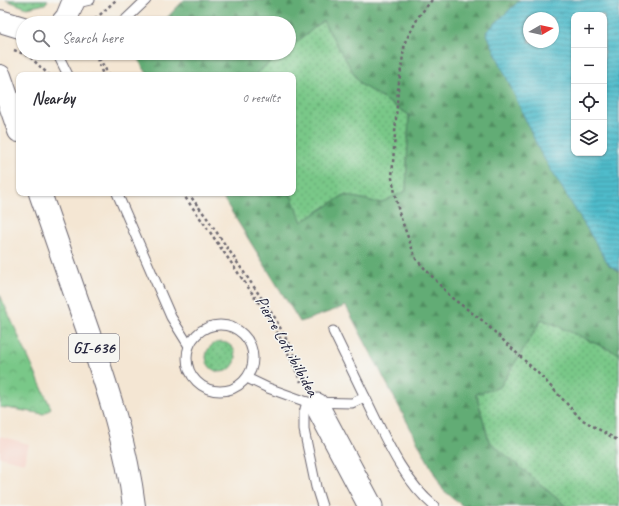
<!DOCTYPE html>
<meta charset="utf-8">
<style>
:root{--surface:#fff;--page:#f7f7f7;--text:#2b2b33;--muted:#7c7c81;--line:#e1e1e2}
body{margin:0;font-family:Caveat,sans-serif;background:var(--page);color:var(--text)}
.controls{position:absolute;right:12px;top:12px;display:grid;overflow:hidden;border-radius:8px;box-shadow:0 1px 3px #0004}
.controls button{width:36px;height:36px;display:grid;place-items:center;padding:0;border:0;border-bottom:1px solid var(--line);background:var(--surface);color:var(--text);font:20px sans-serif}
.compass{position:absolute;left:523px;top:12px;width:36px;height:36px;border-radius:50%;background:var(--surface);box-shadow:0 1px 3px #0004;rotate:81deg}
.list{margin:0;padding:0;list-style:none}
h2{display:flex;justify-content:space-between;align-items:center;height:52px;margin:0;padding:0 16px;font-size:17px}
h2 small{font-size:13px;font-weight:400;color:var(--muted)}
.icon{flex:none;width:22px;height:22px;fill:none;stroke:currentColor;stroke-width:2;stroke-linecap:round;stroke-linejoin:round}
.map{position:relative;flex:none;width:619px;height:506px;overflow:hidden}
.search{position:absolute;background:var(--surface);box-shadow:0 1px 3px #0004;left:16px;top:16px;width:280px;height:44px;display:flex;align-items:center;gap:10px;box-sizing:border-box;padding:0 14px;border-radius:22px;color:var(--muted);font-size:15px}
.panel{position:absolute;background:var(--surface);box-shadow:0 1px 3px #0004;left:16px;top:72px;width:280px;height:124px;border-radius:8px}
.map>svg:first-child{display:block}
.built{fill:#f7d1c6}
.grass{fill:url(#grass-dots);stroke:#4e7562}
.forest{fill:url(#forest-firs);stroke:#426758}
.park{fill:url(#park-crowns);stroke:#4e7562}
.water{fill:url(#water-rules);stroke:#396f83;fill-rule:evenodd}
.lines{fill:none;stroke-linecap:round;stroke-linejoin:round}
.lane-casing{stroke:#6c6770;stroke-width:11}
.street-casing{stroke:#6c6770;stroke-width:21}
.secondary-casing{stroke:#6c6770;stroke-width:24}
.primary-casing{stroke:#6c6770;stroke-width:24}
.path{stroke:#6c6770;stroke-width:2.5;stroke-dasharray:3 3;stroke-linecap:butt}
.lane{stroke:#fff;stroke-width:9}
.street{stroke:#fff;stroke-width:19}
.secondary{stroke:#fff;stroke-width:22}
.primary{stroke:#fff;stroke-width:22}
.labels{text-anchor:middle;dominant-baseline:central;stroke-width:3;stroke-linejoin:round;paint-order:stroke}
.shield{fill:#f6f6f2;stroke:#626272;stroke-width:1}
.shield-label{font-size:16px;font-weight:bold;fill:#22223b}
.street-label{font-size:17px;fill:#22223b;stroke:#f6f6f2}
</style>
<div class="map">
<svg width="619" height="506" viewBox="0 0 619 506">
<defs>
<pattern id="grass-dots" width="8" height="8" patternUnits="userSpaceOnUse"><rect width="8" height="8" fill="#79c888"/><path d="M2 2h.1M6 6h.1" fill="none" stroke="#63a270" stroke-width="1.8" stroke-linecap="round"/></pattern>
<pattern id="forest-firs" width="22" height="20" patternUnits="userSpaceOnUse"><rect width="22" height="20" fill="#62ac74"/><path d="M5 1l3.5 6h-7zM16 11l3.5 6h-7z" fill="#508c60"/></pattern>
<pattern id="park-crowns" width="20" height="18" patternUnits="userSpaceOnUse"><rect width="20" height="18" fill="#79c888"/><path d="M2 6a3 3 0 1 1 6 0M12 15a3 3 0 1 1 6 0" fill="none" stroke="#63a270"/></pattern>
<pattern id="water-rules" width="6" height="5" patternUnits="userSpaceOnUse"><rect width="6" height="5" fill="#50bccb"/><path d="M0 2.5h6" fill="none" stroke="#4298a6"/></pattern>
</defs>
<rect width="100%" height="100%" fill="#f6f6f2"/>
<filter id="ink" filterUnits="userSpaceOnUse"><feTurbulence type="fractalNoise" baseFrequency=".025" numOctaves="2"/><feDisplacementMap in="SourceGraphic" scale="8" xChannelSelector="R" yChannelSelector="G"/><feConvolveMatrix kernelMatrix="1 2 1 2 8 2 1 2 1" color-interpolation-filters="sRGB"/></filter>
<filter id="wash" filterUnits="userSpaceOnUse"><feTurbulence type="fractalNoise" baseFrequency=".012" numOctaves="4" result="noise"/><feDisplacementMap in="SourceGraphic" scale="16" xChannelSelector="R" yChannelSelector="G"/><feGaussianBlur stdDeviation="0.9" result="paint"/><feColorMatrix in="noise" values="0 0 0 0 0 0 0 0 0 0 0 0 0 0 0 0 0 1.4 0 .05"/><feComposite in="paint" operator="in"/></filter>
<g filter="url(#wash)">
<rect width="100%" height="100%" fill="#f4e6d3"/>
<path class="built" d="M0 436 29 444 24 463 0 457Z"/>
<g class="grass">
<path d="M6 0H48L45 4 27 8Z"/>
<path d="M323 21 360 84 409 115 406 191 380 203 344 195 302 222 290 193H293V75H254L282 53H289V48Z"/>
<path d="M542 319 619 354V506H566L489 441 476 393 500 387Z"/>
<circle cx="221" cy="357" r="15"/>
</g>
<g class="forest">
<path d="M184 0H520L486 32 609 265 619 271V354L542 319 500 387 476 394 489 441 566 506H463L443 490 346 306 300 322 220 193H290L302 222 344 195 380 203 406 191 409 115 360 84 323 21 289 48V23H162Z"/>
<path d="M134 53H282L254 75H148Z"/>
</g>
<path class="park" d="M0 295 51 408 44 414 0 407Z"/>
<path class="water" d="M520 0H619V271L609 265 540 152 486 32ZM574 15H604V153H574ZM529 18H553V42H529Z"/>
</g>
<g filter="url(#ink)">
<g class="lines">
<defs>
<g id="lane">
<path d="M73 4 90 0"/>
<path d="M122 23 146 0"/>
<path d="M57 53 68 75"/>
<path d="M117 193 171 317 189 346"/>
<circle cx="220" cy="358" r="33"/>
<path d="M333 331 365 397"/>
<path d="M247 378 268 388 307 402 352 403 365 397C384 435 401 478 434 506"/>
<path d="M307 402 362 506"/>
<path d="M307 402 304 413V430L316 487 322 506"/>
</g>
<path id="street" d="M318 403 373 506"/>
<g id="secondary">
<path d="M0 21 23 28"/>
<path d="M62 23 67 17 74 0"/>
</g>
<g id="primary">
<path d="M0 76 19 131"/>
<path d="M40 193C56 240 73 287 89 334 108 390 127 447 134 506"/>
</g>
</defs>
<use href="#lane" class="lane-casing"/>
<use href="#street" class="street-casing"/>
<use href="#secondary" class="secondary-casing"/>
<use href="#primary" class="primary-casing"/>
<g class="path">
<path d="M432 0 419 16 405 42 398 89 392 178 399 213 416 259 452 298 483 321 543 378 581 419 619 441"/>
<path d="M91 23 116 0"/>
<path d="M14 50 29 56 49 75"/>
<path d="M95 53 103 75"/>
<path d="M96 53 109 75"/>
<path d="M182 193 203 222 270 319 288 353 301 382"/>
<path d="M188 193 207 218 275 318 293 352 308 385"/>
</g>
<use href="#lane" class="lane"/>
<use href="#street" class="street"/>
<use href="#secondary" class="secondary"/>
<use href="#primary" class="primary"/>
</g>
</g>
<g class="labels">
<rect class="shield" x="69" y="334" width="50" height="28" rx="3"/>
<g class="shield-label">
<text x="94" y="348">GI-636</text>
</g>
<g class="street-label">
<text transform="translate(287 346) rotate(61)">Pierre Loti ibilbidea</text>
</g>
</g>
</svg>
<div class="controls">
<button>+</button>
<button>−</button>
<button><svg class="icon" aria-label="locate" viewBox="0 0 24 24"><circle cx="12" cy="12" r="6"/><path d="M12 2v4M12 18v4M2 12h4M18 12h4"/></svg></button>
<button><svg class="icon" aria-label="layers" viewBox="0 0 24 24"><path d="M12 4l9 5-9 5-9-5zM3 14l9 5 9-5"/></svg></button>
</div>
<svg class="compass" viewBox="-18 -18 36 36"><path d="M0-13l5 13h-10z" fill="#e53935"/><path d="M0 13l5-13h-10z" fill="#7c7c81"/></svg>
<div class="search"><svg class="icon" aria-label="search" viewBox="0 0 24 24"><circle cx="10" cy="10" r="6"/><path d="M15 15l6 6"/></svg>Search here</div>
<section class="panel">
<h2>Nearby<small>0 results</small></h2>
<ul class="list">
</ul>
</section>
</div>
